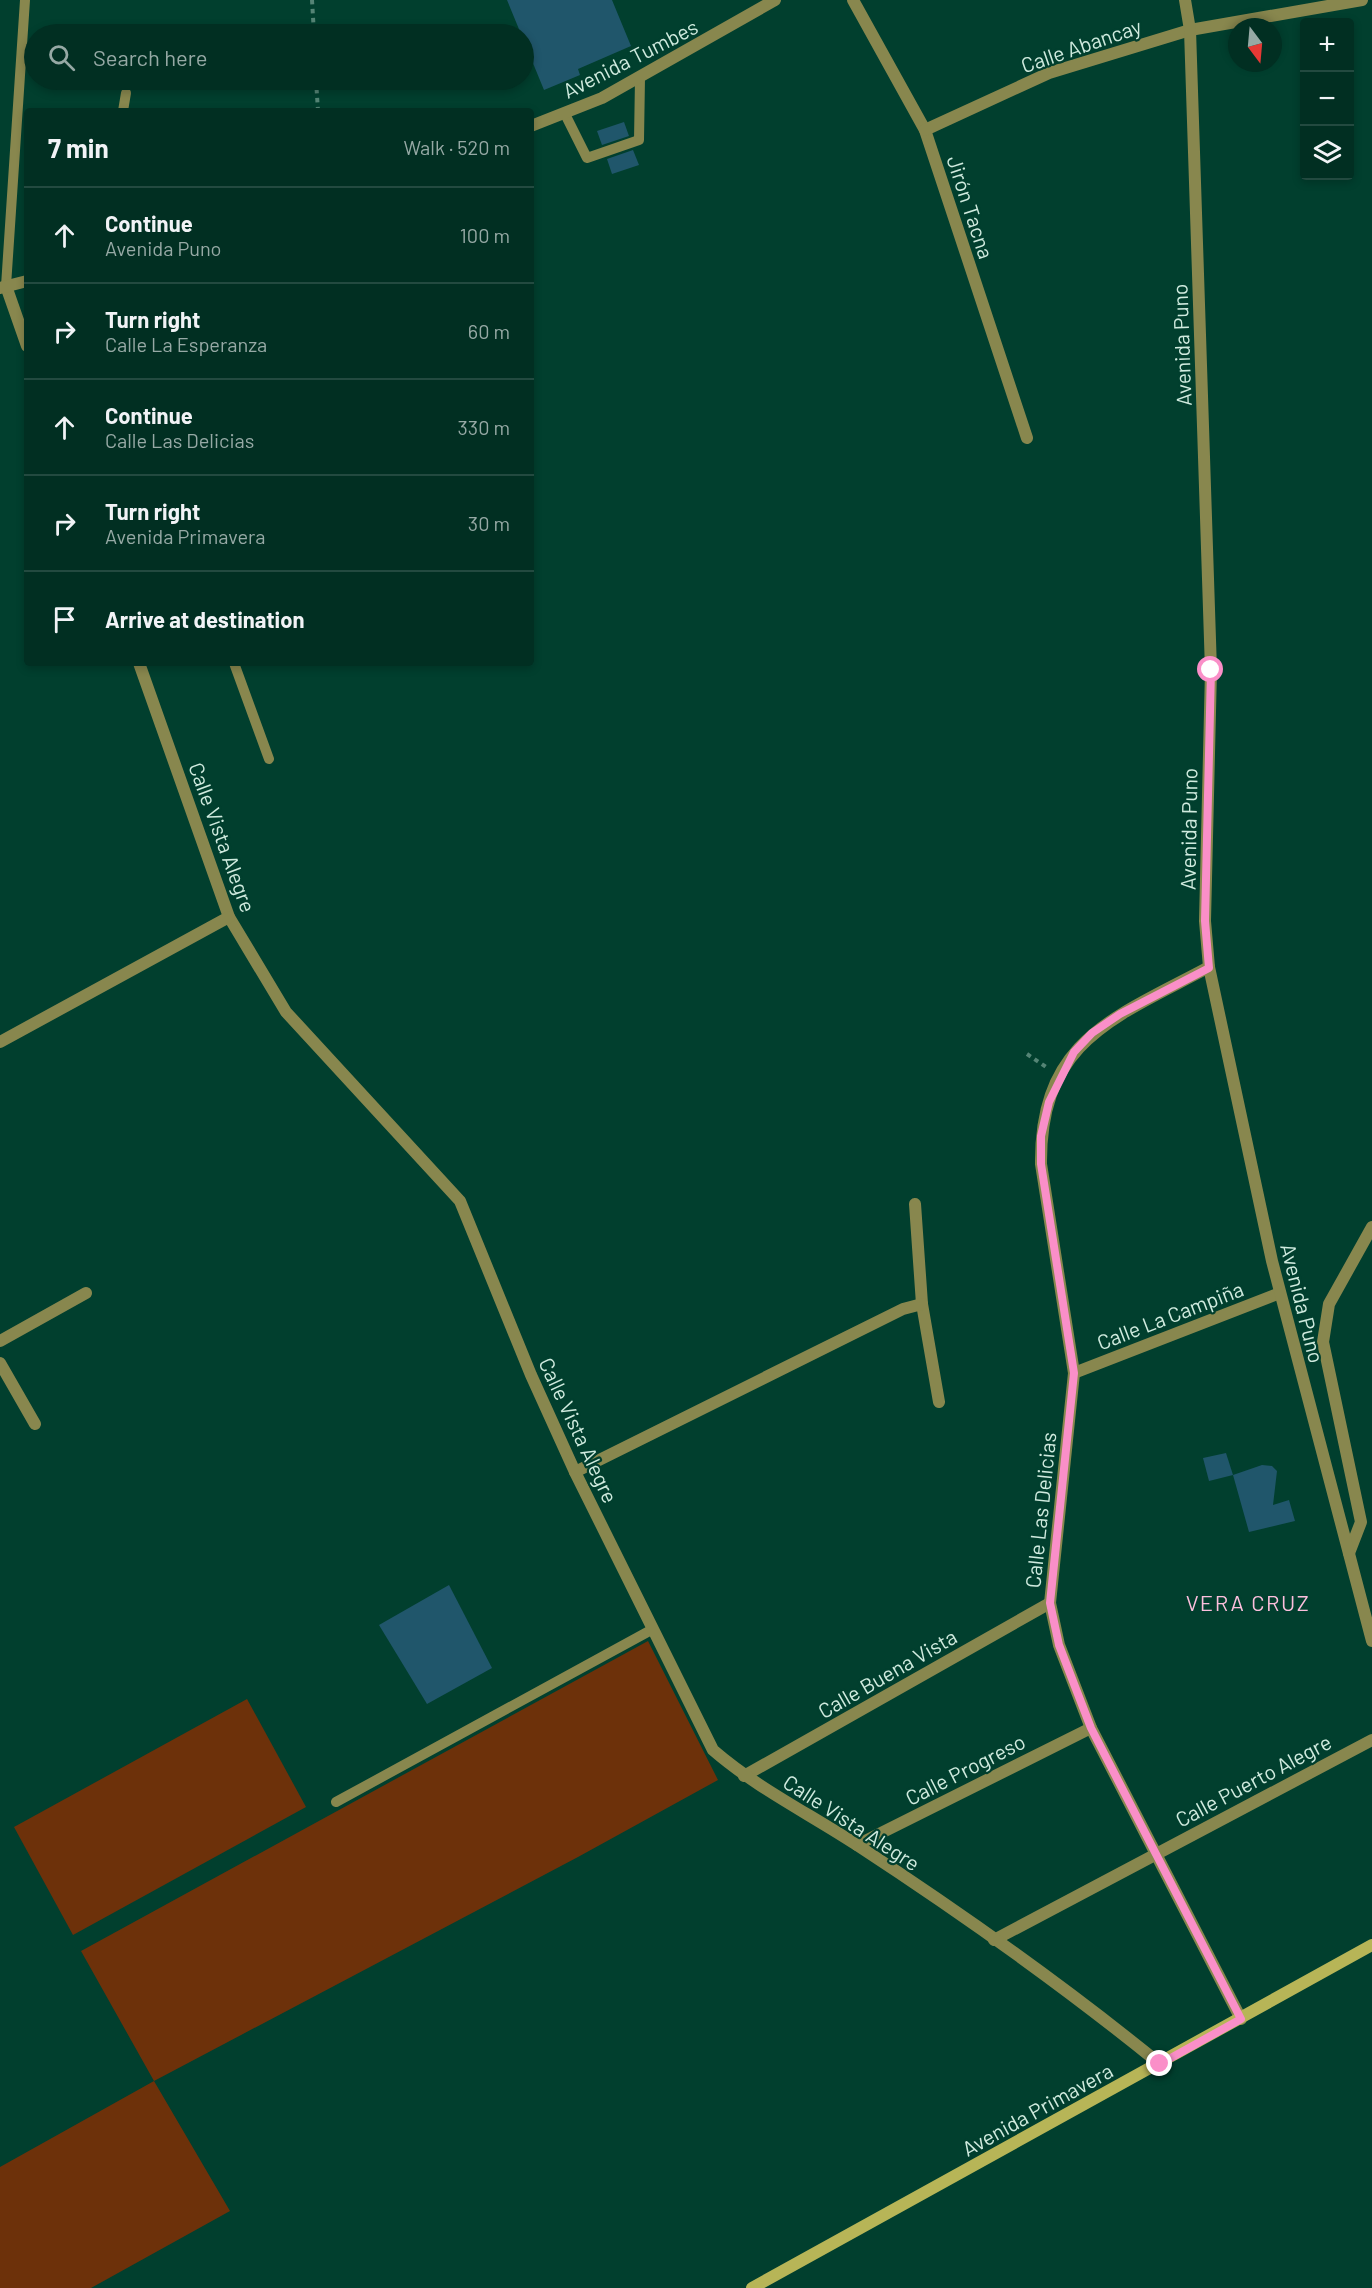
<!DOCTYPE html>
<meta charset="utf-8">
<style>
:root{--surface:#012f22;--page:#0f3b2f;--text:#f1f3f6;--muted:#96a9a5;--line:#234a40}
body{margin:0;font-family:Barlow,sans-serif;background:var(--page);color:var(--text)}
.controls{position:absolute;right:18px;top:18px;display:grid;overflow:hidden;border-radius:6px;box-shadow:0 3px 9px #0003}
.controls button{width:54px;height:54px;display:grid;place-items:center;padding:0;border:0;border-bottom:2px solid var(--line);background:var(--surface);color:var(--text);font:30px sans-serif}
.compass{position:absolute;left:1228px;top:18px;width:54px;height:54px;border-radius:50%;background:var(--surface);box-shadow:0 3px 9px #0003;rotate:164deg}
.stop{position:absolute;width:18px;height:18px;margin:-14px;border:4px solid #fa8fc8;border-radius:50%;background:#fff}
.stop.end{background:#fa8fc8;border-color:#fff;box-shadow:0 2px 6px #0008}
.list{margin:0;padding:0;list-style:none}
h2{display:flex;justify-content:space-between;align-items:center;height:78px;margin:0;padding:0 24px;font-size:26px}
h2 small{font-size:20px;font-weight:400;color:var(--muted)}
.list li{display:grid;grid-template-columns:39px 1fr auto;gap:18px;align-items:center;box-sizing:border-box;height:96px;padding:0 24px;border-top:2px solid var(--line)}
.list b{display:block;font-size:22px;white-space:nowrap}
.list p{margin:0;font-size:20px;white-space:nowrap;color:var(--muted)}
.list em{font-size:20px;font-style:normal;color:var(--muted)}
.icon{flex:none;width:33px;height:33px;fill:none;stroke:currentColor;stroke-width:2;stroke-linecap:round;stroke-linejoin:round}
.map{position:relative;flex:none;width:1372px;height:2288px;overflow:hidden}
.search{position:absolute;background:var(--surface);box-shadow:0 3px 9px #0003;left:24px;top:24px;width:510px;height:66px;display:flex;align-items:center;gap:15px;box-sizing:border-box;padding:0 21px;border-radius:33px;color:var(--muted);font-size:22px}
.panel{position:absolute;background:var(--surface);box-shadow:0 3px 9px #0003;left:24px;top:108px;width:510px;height:558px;border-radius:6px}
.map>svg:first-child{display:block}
.green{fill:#6d310a}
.building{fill:#20566b}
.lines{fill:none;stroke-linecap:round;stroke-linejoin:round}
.path{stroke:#548475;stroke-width:4;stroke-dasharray:4.5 4.5;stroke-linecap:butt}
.service{stroke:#88874e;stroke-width:10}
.minor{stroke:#88874e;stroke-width:12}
.tertiary{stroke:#88874e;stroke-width:12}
.secondary{stroke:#b7b557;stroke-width:12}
.route{stroke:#fa8fc8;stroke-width:8}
.labels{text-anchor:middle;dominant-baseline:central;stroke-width:4.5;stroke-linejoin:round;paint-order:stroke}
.street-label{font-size:21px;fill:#d0ebdf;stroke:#013f2e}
.neighbourhood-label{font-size:22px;letter-spacing:1.5px;fill:#fcbfdd;stroke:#013f2e}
</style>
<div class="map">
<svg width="1372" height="2288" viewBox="0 0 1372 2288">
<rect width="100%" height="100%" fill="#013f2e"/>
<g class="green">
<path d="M648 1641 718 1780 578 1857 154 2081 230 2211 91 2288H0V2167L154 2081 81 1951Z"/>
<path d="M247 1699 306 1807 73 1935 14 1827Z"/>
</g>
<g class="building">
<path d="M507 0H612L631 46 578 69 580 75 544 90Z"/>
<path d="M624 122 629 136 602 145 597 131Z"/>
<path d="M633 150 639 165 612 174 607 159Z"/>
<path d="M1226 1453 1233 1475 1209 1481 1203 1458Z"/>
<path d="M1262 1465 1272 1466 1277 1471 1273 1505 1289 1500 1295 1521 1249 1532 1233 1475Z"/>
<path d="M449 1585 492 1668 427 1704 379 1625Z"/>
</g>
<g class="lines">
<g class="path">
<path d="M312 0 314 34"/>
<path d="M316 80 318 111"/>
<path d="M1027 1054 1049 1069"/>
</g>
<g class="service">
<path d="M123 111 126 93"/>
<path d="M565 114 587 158 639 140 640 78"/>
<path d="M6 286 25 0"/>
<path d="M234 663 269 759"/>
<path d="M336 1802 653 1629"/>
</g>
<g class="minor">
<path d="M853 0 925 130 1027 438"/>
<path d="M925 130 1049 73 1190 30 1362 0"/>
<path d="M1209 967C1114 1018 1040 1040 1041 1164L1074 1373 1050 1603 1059 1645 1091 1728 1241 2019"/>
<path d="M915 1204 922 1304 939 1402"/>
<path d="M0 1341 86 1293"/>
<path d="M0 1363 35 1424"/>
<path d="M1074 1373 1280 1293"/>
<path d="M575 1472 903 1309 922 1304"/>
<path d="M1349 1553 1361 1522 1323 1342 1329 1304 1372 1227"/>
<path d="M744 1776 1050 1603"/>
<path d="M857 1845 1091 1728"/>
<path d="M994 1940 1372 1740"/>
</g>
<g class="tertiary">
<path d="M1185 0 1190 30 1211 670 1205 921 1209 967 1272 1261 1372 1641"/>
<path d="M531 126 602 98 775 0"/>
<path d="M6 286 27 346"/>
<path d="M0 288 27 281"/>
<path d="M139 663 229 917 286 1012 460 1201 531 1375 575 1472 713 1750C757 1788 808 1813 857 1845 961 1913 1064 1986 1160 2064"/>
<path d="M0 1042 229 917"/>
</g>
<path class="secondary" d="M752 2288 1372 1945"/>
</g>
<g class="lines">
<path class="route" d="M1160 2064 1241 2019 1091 1728 1059 1645 1050 1603 1074 1373 1041 1164V1136L1049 1102 1074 1052 1092 1033 1120 1014 1209 968 1205 921 1211 670"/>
</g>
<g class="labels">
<g class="street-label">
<text transform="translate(1081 45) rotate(-19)">Calle Abancay</text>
<text transform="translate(630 58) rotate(-27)">Avenida Tumbes</text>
<text transform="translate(971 207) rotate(72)">Jirón Tacna</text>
<text transform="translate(1181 345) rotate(-92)">Avenida Puno</text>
<text transform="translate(1188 829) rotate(-89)">Avenida Puno</text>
<text transform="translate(223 837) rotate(70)">Calle Vista Alegre</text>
<text transform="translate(1303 1303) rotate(76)">Avenida Puno</text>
<text transform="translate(1170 1315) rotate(-21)">Calle La Campiña</text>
<text transform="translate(579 1430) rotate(65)">Calle Vista Alegre</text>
<text transform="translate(1040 1510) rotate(-84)">Calle Las Delicias</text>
<text transform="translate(887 1673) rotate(-30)">Calle Buena Vista</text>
<text transform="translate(965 1769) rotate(-27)">Calle Progreso</text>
<text transform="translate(1253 1780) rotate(-28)">Calle Puerto Alegre</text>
<text transform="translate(852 1822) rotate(33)">Calle Vista Alegre</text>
<text transform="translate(1037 2109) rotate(-29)">Avenida Primavera</text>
</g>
<g class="neighbourhood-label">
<text x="1248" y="1602">VERA CRUZ</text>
</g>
</g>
</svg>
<div class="controls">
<button>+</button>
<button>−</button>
<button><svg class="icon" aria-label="layers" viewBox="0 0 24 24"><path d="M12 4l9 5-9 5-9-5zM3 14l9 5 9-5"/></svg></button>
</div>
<svg class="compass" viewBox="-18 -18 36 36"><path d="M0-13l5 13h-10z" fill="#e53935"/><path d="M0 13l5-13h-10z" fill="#96a9a5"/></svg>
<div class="stop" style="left:1211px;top:670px"></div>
<div class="stop end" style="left:1160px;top:2064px"></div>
<div class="search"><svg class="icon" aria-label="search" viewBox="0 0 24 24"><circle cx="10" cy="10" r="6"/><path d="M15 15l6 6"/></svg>Search here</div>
<section class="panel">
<h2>7 min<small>Walk · 520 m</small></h2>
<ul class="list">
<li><svg class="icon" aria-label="ahead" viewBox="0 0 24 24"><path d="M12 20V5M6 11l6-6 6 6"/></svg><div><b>Continue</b><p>Avenida Puno</p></div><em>100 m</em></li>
<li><svg class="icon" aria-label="right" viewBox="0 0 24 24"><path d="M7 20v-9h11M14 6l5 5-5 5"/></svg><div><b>Turn right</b><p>Calle La Esperanza</p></div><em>60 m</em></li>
<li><svg class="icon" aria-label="ahead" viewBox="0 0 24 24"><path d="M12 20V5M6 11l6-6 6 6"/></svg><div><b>Continue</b><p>Calle Las Delicias</p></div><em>330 m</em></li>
<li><svg class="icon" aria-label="right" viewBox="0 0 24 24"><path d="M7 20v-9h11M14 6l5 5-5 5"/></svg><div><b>Turn right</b><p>Avenida Primavera</p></div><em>30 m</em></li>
<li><svg class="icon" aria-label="arrive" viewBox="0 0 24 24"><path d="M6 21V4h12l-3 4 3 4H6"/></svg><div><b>Arrive at destination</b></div></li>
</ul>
</section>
</div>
